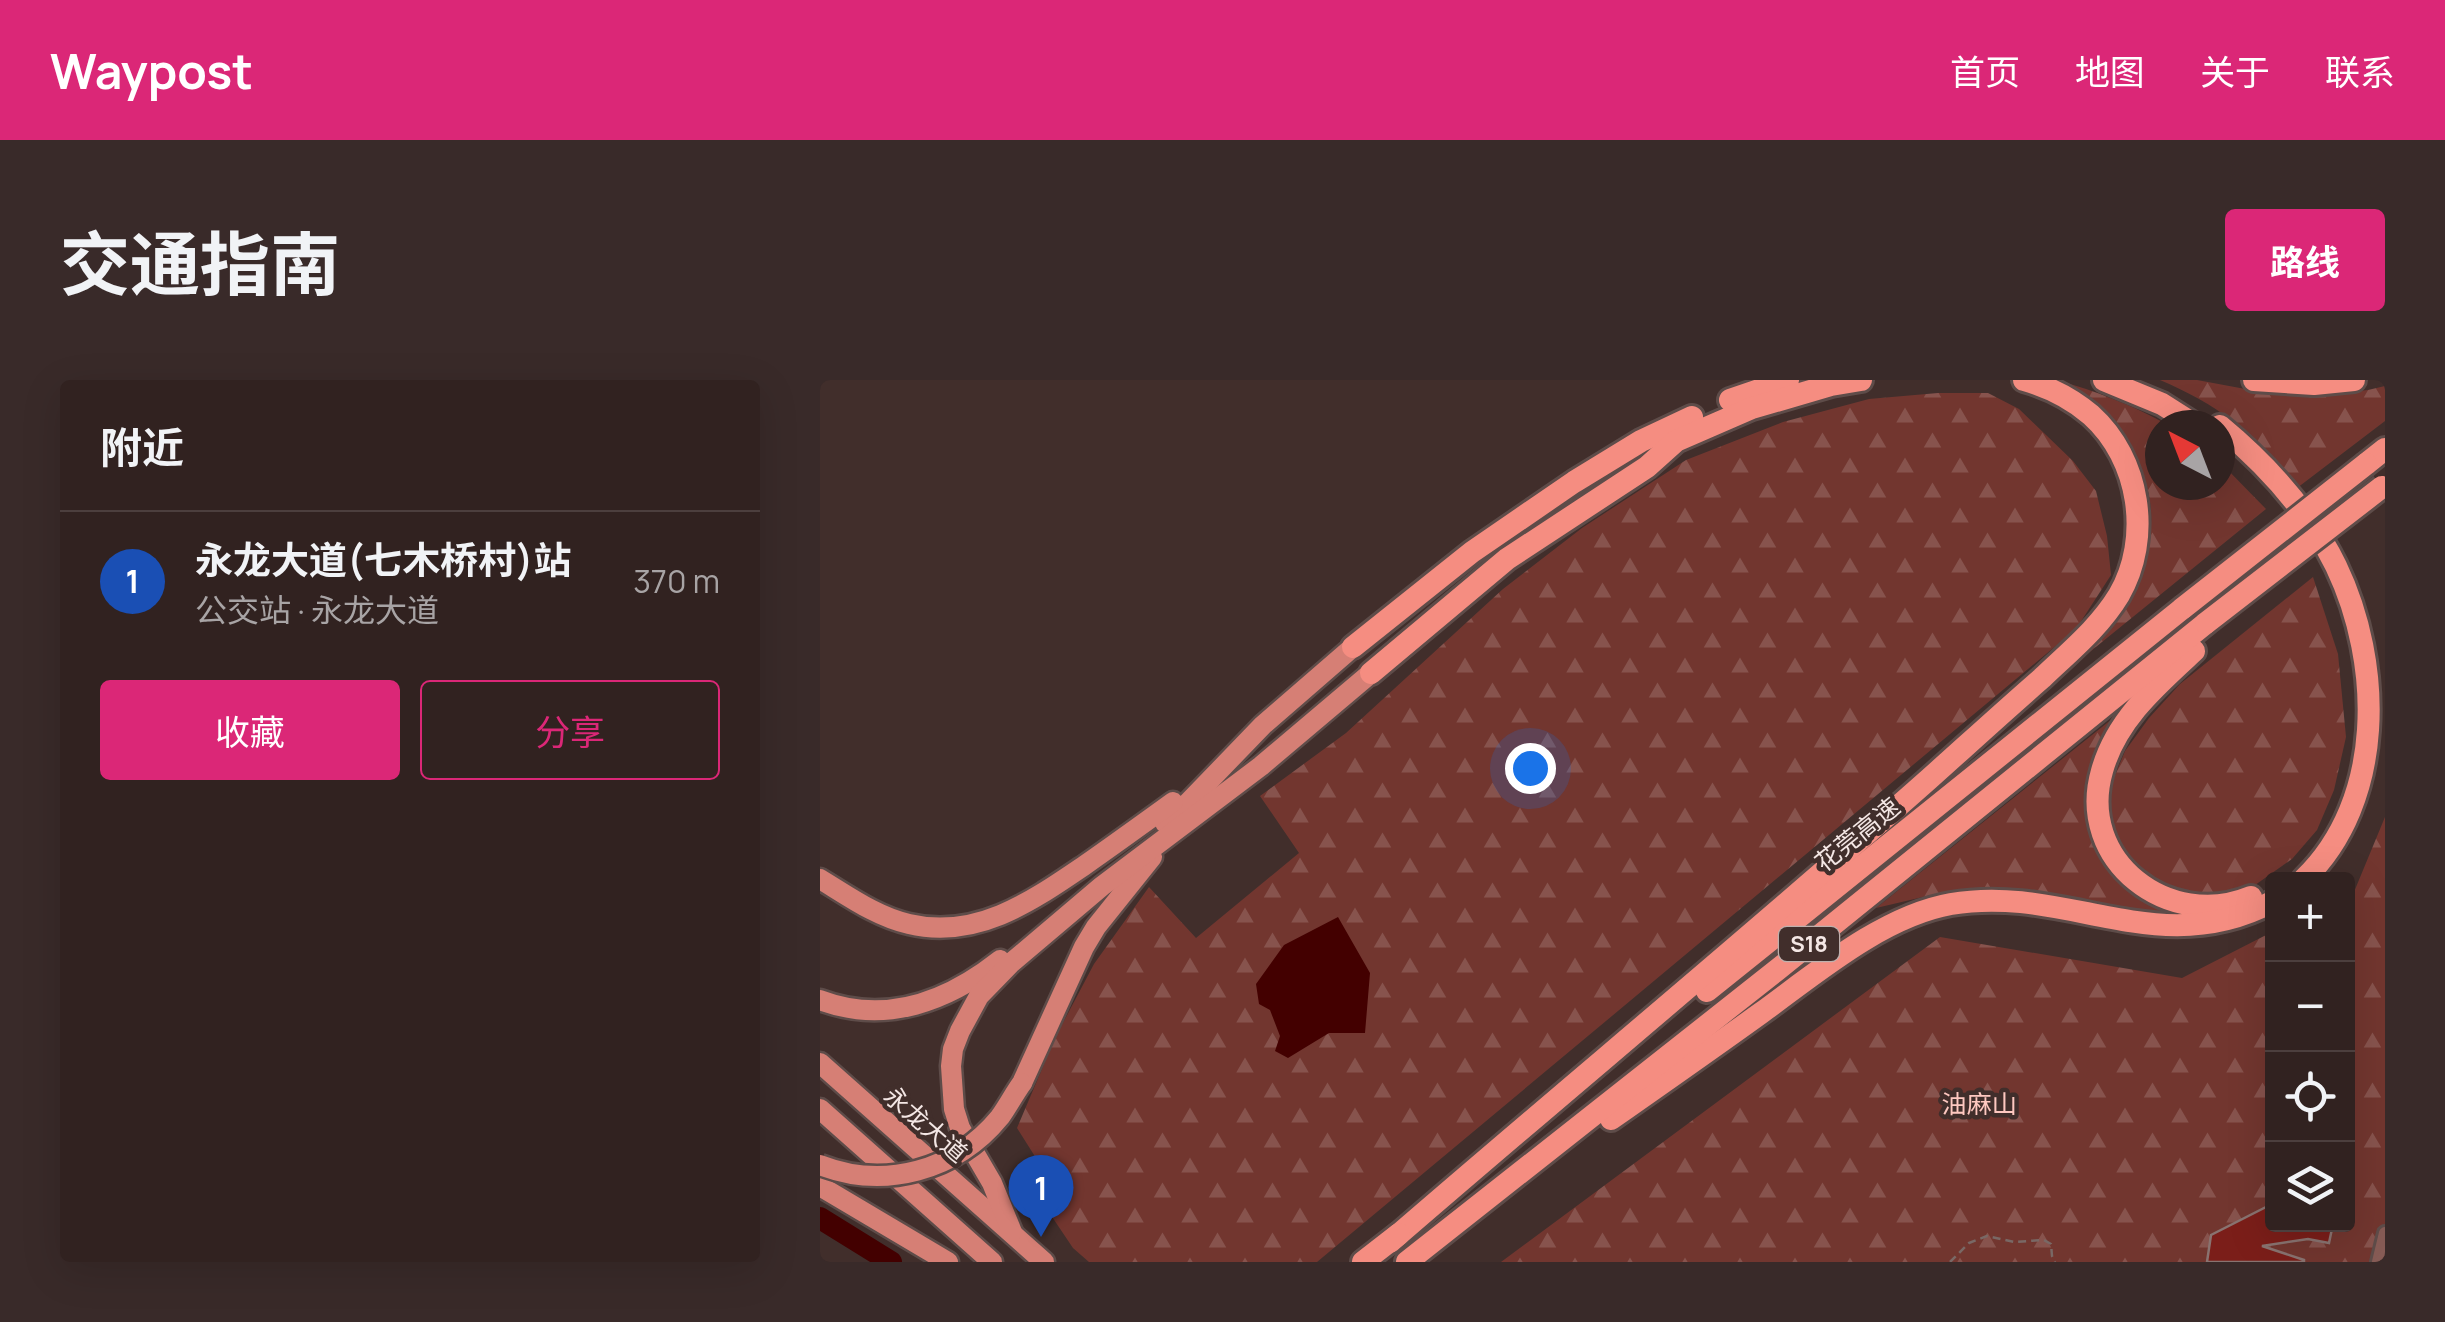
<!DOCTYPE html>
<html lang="zh">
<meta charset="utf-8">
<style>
:root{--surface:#312220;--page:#392a29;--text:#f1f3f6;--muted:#a8a4a5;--line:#4c3f3e;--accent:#db2777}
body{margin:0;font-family:Manrope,"Noto Sans SC",sans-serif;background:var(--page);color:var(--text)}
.controls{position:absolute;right:30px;bottom:30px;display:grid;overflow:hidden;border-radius:10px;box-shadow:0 10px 40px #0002}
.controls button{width:90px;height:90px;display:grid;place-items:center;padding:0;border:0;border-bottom:2px solid var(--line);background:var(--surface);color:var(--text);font:50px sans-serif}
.compass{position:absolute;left:1325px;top:30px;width:90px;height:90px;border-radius:50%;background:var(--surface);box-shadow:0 10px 40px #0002;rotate:318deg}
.you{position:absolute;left:710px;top:388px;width:35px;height:35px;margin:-25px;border:8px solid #fff;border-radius:50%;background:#1a73e8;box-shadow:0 0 0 15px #1a73e833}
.badge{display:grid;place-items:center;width:65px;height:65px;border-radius:50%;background:var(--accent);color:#fff;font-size:32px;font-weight:700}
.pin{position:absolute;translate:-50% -82px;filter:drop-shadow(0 2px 5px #0008)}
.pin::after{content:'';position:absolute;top:52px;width:35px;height:30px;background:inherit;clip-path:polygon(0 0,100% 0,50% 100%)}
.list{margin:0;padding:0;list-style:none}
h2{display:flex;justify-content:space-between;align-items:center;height:130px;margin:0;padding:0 40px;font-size:42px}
h2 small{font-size:32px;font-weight:400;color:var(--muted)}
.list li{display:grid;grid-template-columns:65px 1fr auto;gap:30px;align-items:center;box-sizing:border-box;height:140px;padding:0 40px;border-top:2px solid var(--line)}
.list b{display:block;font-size:38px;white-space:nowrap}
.list p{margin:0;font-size:32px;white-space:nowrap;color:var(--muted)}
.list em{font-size:32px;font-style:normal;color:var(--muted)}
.actions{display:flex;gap:20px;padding:30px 40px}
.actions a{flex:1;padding:22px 0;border:2px solid var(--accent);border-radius:10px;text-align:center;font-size:35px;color:var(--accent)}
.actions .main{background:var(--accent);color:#fff}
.icon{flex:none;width:55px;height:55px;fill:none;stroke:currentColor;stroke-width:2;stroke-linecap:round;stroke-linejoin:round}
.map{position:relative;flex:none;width:1565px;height:882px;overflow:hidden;border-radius:10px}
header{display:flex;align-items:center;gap:60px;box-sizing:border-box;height:140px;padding:0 50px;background:var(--accent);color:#fff}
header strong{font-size:48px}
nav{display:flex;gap:55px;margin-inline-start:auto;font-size:35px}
.intro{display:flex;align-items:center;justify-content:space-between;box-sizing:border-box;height:240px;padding:0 60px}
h1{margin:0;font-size:70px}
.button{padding:25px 45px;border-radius:10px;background:var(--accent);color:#fff;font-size:35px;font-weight:700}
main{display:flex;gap:60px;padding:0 60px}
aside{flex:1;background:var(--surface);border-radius:10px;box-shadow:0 10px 40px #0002}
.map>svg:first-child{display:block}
.forest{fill:url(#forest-firs)}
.water{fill:#430000}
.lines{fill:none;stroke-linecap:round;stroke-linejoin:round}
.river{stroke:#430000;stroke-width:22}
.building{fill:#7b1e19;stroke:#897370;stroke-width:2.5}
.minor-casing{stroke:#5e4c49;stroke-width:18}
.primary-casing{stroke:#5e4c49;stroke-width:25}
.motorway-casing{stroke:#5e4c49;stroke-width:28}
.path{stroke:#796865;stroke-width:2.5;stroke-dasharray:8 5;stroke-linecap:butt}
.minor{stroke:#865b55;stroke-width:12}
.primary{stroke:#d67f75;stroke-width:20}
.motorway{stroke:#f58d81;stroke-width:22}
.primary-bridge-casing{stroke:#5e4c49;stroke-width:25;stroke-linecap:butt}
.motorway-bridge-casing{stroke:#5e4c49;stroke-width:28;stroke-linecap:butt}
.primary-bridge{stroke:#d67f75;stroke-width:20}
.motorway-bridge{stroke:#f58d81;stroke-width:22}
.labels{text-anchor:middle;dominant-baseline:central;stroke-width:9;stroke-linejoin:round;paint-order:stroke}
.shield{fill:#412e2b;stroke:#beb0ad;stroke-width:2.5}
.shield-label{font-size:22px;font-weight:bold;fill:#f4e7e5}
.street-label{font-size:25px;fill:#f4e7e5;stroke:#412e2b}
.park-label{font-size:25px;fill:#fec8c0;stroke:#412e2b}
</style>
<header>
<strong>Waypost</strong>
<nav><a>首页</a><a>地图</a><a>关于</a><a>联系</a></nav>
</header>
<div class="intro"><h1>交通指南</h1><a class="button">路线</a></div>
<main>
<aside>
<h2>附近<small></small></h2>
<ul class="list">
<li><span class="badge" style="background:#1a4fb4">1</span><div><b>永龙大道(七木桥村)站</b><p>公交站 · 永龙大道</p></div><em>370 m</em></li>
</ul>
<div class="actions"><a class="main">收藏</a><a>分享</a></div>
</aside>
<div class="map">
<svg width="1565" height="882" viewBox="0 0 1565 882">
<defs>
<pattern id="forest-firs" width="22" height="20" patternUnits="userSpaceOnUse" patternTransform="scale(2.5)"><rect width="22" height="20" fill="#72362f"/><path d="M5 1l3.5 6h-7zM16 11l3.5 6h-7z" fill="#87534d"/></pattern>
</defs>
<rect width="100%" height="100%" fill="#412e2b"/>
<g class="forest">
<path d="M1236 0C1276 11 1312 25 1348 45H1340V105H1400V82L1446 129 1245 292C1262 273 1296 242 1307 222 1340 163 1342 103 1296 50 1279 31 1255 16 1236 0Z"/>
<path d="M1340 0H1377L1436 11 1489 16 1548 10 1565 6V41L1477 108C1437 55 1401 26 1340 0Z"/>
<path d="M1118 13H1168L1199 29 1253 81 1276 111 1287 156 1291 195 1256 249 497 882H269L253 868 212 807 216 778 197 748 236 656 274 584 329 507 376 558 479 473 440 416 526 353 683 209 762 148 866 80 963 42 1049 19Z"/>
<path d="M1493 197 1518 274 1526 357 1514 410 1497 450 1472 479 1428 510 1396 516 1355 510 1325 495 1303 469 1289 438 1291 405 1305 371 1329 338 1360 304Z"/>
<path d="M1297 335 1272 388 1269 427 1317 513 1352 531 1375 537 1332 536 1178 511 1120 513 1056 528Z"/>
<path d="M1565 437V882H681L1120 557 1362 598 1452 552V844H1528V515L1534 512Z"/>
</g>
<path class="water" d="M518 537 550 593 545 653H509L468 678 455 671 460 656 450 630 439 624 436 604 464 565Z"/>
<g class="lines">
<path class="river" d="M0 838 71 882"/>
</g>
<path class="building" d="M1452 824V844H1513L1509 863 1488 859 1442 866 1484 880V882H1387L1391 855Z"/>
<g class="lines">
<defs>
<path id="minor" d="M1558 882 1565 853"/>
<g id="primary">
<path d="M345 443 361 430 443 345 533 267"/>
<path d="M0 499C28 516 57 537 89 544 157 560 212 521 265 485 295 464 324 443 353 422"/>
<path d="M0 620C66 645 128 621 180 580"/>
<path d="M0 683 224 882"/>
<path d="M202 703 264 567 276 547 332 477"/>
<path d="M0 729 172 882"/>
<path d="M0 806 128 882"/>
<path d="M192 852 172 803 140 748 134 729 131 686 133 669 140 651 159 616 191 583 282 506 441 386 551 293"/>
</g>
<g id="motorway">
<path d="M1284 0 1342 24 1375 45"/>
<path d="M1434 0 1494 4 1534 0"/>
<path d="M910 20 968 0"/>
<path d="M1400 46C1447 85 1489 131 1516 186 1563 284 1565 421 1484 499"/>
<path d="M1546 84 1565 69"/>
<path d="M533 267 652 172 754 102 821 61 872 37"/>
<path d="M1374 271C1336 306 1296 340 1282 391 1256 481 1349 551 1431 517"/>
<path d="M551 293 687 179 827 87 856 61 932 28 1011 5 1041 0"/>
<path d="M887 611 1363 228"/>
<path d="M791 739C841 704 891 669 941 633 996 593 1063 536 1131 524 1247 504 1337 582 1452 522"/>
<path d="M570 862C749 707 932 556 1109 399 1147 365 1184 331 1222 298 1249 272 1279 248 1299 215 1332 158 1320 79 1271 35 1251 18 1229 7 1204 0"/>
<path d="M543 882 579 854"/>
<path d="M587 882 957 590 1386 243"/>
</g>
</defs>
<use href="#minor" class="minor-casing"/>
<use href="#primary" class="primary-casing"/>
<use href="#motorway" class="motorway-casing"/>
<path class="path" d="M1130 882 1149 863 1167 856 1194 862 1224 860 1231 864 1232 876 1235 882"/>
<use href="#minor" class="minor"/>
<use href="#primary" class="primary"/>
<use href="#motorway" class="motorway"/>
<defs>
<path id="primary-bridge" d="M0 785C64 810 136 791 180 737 188 726 194 714 202 703"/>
<g id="motorway-bridge">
<path d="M1363 228 1546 84"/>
<path d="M1386 243 1562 107"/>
</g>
</defs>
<use href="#primary-bridge" class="primary-bridge-casing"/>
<use href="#motorway-bridge" class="motorway-bridge-casing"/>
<use href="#primary-bridge" class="primary-bridge"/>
<use href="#motorway-bridge" class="motorway-bridge"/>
</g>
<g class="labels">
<rect class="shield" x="959" y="547" width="60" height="34" rx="8"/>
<g class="shield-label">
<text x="989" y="564">S18</text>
</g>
<g class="street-label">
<text transform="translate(1037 454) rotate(-39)">花莞高速</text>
<text transform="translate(106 744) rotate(41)">永龙大道</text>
</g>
<g class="park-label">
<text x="1159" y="723">油麻山</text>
</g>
</g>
</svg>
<div class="controls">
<button>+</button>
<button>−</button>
<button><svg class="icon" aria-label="locate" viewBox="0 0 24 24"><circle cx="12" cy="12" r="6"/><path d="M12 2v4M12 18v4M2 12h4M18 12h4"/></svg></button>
<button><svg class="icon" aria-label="layers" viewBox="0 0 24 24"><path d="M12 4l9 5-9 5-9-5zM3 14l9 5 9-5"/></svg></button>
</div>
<svg class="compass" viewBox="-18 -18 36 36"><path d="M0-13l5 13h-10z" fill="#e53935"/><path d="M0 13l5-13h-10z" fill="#a8a4a5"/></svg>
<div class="you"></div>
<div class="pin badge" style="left:221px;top:857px;background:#1a4fb4">1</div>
</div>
</main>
